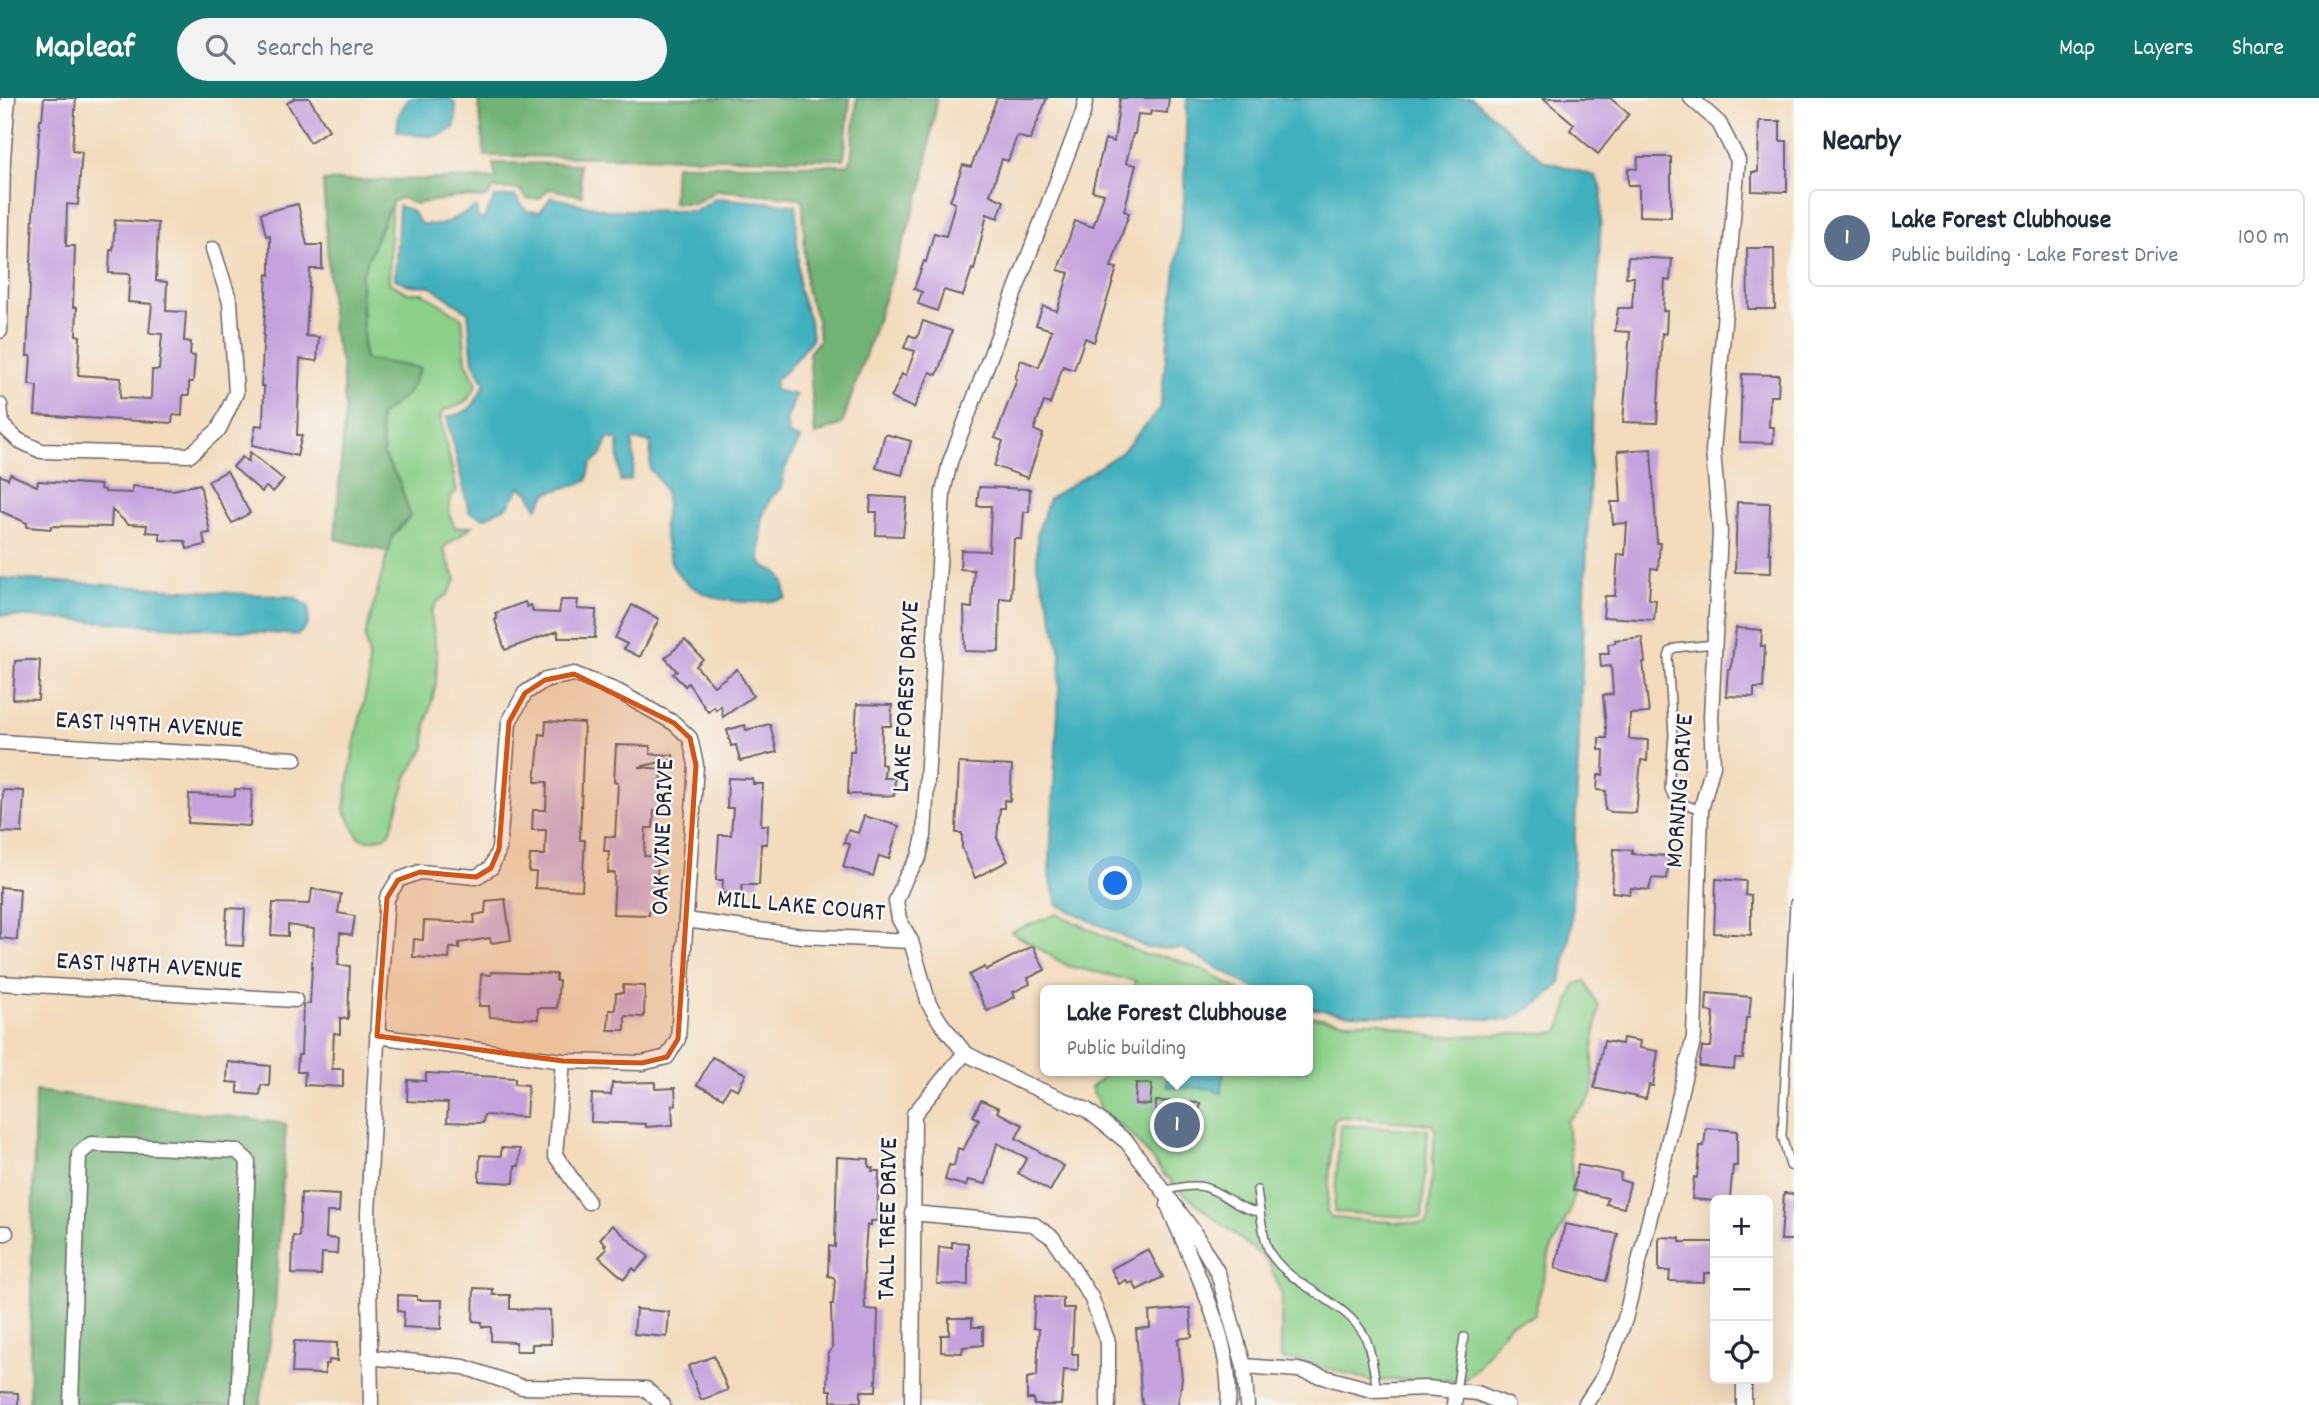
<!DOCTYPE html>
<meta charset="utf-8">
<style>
:root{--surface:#fff;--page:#f2f2f3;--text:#1f2937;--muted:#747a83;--line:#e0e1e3;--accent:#0f766e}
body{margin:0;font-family:Dekko,sans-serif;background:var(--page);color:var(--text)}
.controls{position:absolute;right:21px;bottom:21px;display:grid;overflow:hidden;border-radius:10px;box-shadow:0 7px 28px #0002}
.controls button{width:63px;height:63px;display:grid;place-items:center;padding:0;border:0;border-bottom:2px solid var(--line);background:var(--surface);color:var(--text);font:35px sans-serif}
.you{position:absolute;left:1116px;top:786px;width:24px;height:24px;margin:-18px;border:5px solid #fff;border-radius:50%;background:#1a73e8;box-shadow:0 0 0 10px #1a73e833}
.badge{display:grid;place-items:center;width:46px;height:46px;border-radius:50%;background:var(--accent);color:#fff;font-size:23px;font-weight:700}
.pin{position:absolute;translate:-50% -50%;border:4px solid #fff;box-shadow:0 2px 7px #0006}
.popup{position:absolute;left:1040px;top:887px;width:273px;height:91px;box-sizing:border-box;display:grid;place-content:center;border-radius:10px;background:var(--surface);filter:drop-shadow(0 2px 5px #0005);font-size:23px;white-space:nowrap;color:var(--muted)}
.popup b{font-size:26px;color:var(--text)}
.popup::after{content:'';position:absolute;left:50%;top:100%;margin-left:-14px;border:14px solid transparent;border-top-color:var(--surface)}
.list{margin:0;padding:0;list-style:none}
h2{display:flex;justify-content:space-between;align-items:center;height:91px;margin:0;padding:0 28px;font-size:30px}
h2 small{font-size:23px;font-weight:400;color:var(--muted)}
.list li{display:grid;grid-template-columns:46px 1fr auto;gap:21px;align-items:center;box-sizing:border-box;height:98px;margin:0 14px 14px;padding:0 14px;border:2px solid var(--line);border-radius:10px}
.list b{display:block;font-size:26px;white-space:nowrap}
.list p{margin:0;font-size:23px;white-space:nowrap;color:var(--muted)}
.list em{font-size:23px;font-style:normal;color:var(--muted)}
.icon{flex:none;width:38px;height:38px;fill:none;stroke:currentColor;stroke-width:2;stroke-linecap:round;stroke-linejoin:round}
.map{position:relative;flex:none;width:1794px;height:1307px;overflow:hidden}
header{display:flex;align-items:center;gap:42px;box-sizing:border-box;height:98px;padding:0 35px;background:var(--accent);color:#fff}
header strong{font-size:33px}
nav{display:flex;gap:38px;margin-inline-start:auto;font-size:24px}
.search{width:490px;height:63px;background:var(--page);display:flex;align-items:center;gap:18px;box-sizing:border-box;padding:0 24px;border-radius:38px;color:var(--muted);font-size:26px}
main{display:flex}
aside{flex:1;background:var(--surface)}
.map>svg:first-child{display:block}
.green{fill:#8cd089;stroke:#577962;stroke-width:2;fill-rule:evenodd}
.forest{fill:#71b275;stroke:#4a6a58;stroke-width:2}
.water{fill:#41b0bd;stroke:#32697c;stroke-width:2}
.building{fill:#c5a1dd}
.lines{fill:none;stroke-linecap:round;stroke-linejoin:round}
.lane-casing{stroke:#6b6368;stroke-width:10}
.street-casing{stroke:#6b6368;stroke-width:17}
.lane{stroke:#fff;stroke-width:7}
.street{stroke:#fff;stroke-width:14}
.marked{fill:#d45411;fill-opacity:0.2;stroke:#d45411;stroke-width:5;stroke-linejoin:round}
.labels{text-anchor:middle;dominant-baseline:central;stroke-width:5;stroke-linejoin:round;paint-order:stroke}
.street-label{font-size:26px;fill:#22223b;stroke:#f6f6f2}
</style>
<header>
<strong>Mapleaf</strong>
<div class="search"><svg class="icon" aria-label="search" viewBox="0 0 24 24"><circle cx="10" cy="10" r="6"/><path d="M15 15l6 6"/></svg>Search here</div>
<nav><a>Map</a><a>Layers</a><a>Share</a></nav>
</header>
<main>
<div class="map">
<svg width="1794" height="1307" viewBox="0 0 1794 1307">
<rect width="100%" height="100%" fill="#f6f6f2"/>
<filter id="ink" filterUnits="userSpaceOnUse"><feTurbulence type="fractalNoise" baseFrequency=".0143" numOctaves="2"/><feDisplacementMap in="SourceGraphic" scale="14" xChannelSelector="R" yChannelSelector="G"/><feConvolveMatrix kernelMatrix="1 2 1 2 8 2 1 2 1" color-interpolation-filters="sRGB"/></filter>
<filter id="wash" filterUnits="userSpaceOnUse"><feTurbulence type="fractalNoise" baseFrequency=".00686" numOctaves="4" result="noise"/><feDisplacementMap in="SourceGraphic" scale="28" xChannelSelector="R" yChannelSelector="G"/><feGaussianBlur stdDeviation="1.57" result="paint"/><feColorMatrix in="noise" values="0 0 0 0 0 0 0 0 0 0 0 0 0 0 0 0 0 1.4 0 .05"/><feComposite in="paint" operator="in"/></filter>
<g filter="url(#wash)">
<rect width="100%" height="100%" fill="#f3dbbc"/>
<g class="green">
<path d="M391 110 389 185 408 195H423L462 220 466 264 477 286C469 303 463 308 444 312L440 319 457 393 451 398 449 416 455 430 472 428 443 450 456 482 448 496 437 504 431 515 437 562 436 586 426 626 425 650 408 677 390 735C379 741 371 744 359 740L344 711 355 643 368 585 369 559 365 539 392 439 410 417 400 385 384 358 379 319 410 293 420 270 364 262 361 178 388 111Z"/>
<path d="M1057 816 1145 857 1168 859 1204 872 1239 892H1132L1136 883 1068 868 1011 834Z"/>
<path d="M1585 883 1599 909 1593 951V995L1584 1008 1567 1023 1574 1096 1570 1113 1550 1154 1534 1218 1511 1225 1499 1238 1478 1269 1462 1284 1426 1280 1373 1283 1300 1263 1281 1261 1282 1197 1268 1163 1172 1086 1171 1081 1166 1079 1133 1038 1102 1013 1091 990 1109 973H1308V918L1347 924H1378L1435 939 1559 934 1575 886ZM1341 1019 1433 1026 1435 1033 1429 1120 1426 1126 1330 1120 1327 1113 1333 1026 1336 1020Z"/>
<path d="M1340 1027 1428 1032 1422 1120 1334 1114Z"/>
</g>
<g class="forest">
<path d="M478 0H850L844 61 485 58Z"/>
<path d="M857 0H937L923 86 842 326 815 337 809 255 818 244 819 240 817 222 806 191 803 106 801 100 718 92 695 105H673L675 67H848L851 62Z"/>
<path d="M493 65 579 66 582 98 552 91 547 92 540 101H527L519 91H493L487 100 457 99 416 106 401 100 393 103 391 110 388 112 361 178 364 261 420 270 410 293 379 319 384 358 400 385 410 418 392 439 389 454 335 441 345 312 342 268 332 231 323 83 496 80Z"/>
<path d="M35 993 286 1026 275 1211 260 1307H29Z"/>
</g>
<g class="water">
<path d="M409 0H450L456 7 455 29C436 43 418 38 397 33L399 16Z"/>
<path d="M1187 0H1472L1543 62 1595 78 1602 91 1571 831 1561 884 1542 903 1510 922 1347 916 1308 910V892H1257L1183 851 1147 850 1058 807 1049 779 1061 556 1050 510 1037 469V436L1049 401 1122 354 1160 311 1184 102Z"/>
<path d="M515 98 527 113 540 114 551 99 607 112 696 113 717 100 796 107 799 193 810 223 812 241C800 254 790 272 776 281L774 292 796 297 786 324 789 337 800 341 785 370 781 390 770 401 762 419 760 463 766 470 778 474 784 485 786 500C749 509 699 505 676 473 669 464 665 442 664 431 663 424 665 416 666 410 669 394 660 383 650 371L651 344 632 342C633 359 637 366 630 382L620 383 618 342 608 340 602 357 591 366 587 383 547 395 537 410 529 395 520 389 508 408 484 420 469 414 447 319C471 315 475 307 485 285L473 264 468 214 430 188 409 187 395 181 399 108 411 112 421 126 441 127 477 109V118L483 122 495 99Z"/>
<path d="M0 480 294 499 309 509 308 527 298 537 0 517Z"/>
<path d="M1167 973H1223L1222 995 1216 994 1215 991 1167 989Z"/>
</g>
<g id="blocks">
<g class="building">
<path d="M44 0H76L72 53 82 54 80 78 78 107 67 106 66 148H75L73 209H77L76 237 80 238 78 277 121 280 120 300 151 301 152 272H159L162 236 149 235 152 206 128 204 130 176 109 175 110 152H113L115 122 158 125 156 183 167 184 166 213 186 214 184 243 191 244 190 257 195 258 193 284H189V297H183L182 318 173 317 172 325 35 317 37 288 29 287 31 258H27L33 117 40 21H42Z"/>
<path d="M295 0H309L329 32 310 44 287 5Z"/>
<path d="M997 0H1047L1030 42 1017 38 1008 63 1002 61 990 97 1004 103 998 120 987 116 974 172 972 171 963 198 944 192 937 213 918 206 922 194 914 191 924 163 926 164 934 135 946 138 955 105 950 103 963 67 971 69Z"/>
<path d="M1120 0H1169L1167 15 1151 13 1150 17 1138 16 1135 36H1133L1126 65 1136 67 1124 113 1129 115 1111 169 1117 170 1094 244 1085 240 1074 272 1063 268 1050 306 1044 304 1034 332 1043 336 1028 380 994 368 1003 343 995 340 1017 281 1015 280 1021 262 1039 269 1052 232 1036 227 1043 208 1057 213 1069 175 1058 172 1075 123 1093 129 1104 96 1092 93 1105 41 1114 44Z"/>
<path d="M1543 0H1610L1629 16 1598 56 1570 32 1574 26Z"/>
<path d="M1759 23H1780V43H1787V94L1752 93V74H1758Z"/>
<path d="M1638 59H1671V119L1639 118V87H1628V70L1637 71Z"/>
<path d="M298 106 307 147H322V171H310L306 238 319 239 317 263 300 261 297 337H302L297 358 252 347 256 327 263 328 264 288H261L267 176 270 177V137L266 138 261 115Z"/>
<path d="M1747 150H1774L1775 211H1748Z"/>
<path d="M1628 159 1672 161 1670 183 1665 182 1663 213H1667L1666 236 1662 235 1657 325 1623 324 1630 234 1615 233 1618 210H1632L1634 179H1626Z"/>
<path d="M923 223 952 233 937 277 930 274 914 310 891 300 902 276 906 277 915 253 904 250 909 237 917 240Z"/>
<path d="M1742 276 1779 277 1778 298H1770L1769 329H1774L1773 345 1740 344Z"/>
<path d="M885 336 911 343 902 377 876 370Z"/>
<path d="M1651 351 1657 445H1660L1658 471 1651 470 1649 501 1656 502 1654 522 1603 519 1605 498H1615L1618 456 1625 457 1627 425 1613 426 1611 404H1621L1618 353Z"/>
<path d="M250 354 284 382 273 394 266 389 262 394 233 369 242 359 248 364Z"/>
<path d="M227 373 250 415 232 425 208 383Z"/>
<path d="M10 376 37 388 38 383 101 387 100 391 105 392V394L132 395V388L173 392 200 386 210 435 203 436 205 447 187 451 185 443 160 442V435L146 434 147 427 128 426 112 412 111 429 51 428V431L27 429V425L0 413V377L8 381Z"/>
<path d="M979 389 1030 391 1029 414H1024L1022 441H1014L1011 501 1000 500 999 554 965 553 964 509 972 510 974 472 960 471 961 452 989 453 991 408H977Z"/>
<path d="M871 398 907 400 903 438 876 437 877 414H870Z"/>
<path d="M1737 404 1770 405 1769 455H1771V475L1735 474Z"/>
<path d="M561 502H578L577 511 596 512 595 540H558V533L505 552 495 522 497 521 495 515 525 504 527 509 531 507 533 514 559 515Z"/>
<path d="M632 507 659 521 640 559 624 551 627 546 615 540Z"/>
<path d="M1736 530 1762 532 1761 548H1765L1763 590H1754V599L1726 598 1728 571H1730L1732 563Z"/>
<path d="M1642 539 1645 564H1643L1649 615 1630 616 1629 641 1648 642 1647 663 1641 662 1636 715 1612 714 1605 712 1606 693 1597 692 1598 677H1603L1604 652H1599V640H1607L1603 597 1613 596 1611 568 1601 569 1600 556H1609L1608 546 1615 545V542Z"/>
<path d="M685 542 703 561 696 568 714 588 737 571 753 598 723 619 721 608 716 612 714 609 708 614 688 585 685 588 673 576 677 573 665 560Z"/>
<path d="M27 562H40L38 602 13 601 15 563Z"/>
<path d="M857 606 892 607 891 628H882L881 666 885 667 884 680H895L894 698 848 696 850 653H854Z"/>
<path d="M546 623 584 625 580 742H585L582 792 535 790 536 774H529L530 757H545L546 732H532L533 712H546L547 684H535L540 636 545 637Z"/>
<path d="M770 626 777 654 740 663 736 647 731 648 727 632 745 627 746 632Z"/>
<path d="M616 647 650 648V656L673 657 674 661 639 669 662 671 661 714 654 713 653 730H646L644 758 658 759 656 804 650 803 649 817 613 816 615 775H608L609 753H604L605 738 615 739 618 684H614Z"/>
<path d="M959 665 1012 668 1010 703 1004 702V710H1000L997 740 1008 763 975 780 962 750V735H956Z"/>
<path d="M728 680 753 681V686H763L761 727H768L767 746H761L759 787H742L741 796 722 795 723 782H716L719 737H731L733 710H727Z"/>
<path d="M235 691 252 692 250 728 188 725 189 696 235 698Z"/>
<path d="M3 692 24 693 22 735 1 734Z"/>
<path d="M864 718 899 728 889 761 879 758 873 778 843 769 850 746 844 745 848 732 858 735Z"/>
<path d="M1614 751 1632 752V756L1669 758 1667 781 1652 780 1649 792 1631 790 1630 796 1612 794Z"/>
<path d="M1716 781 1746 783 1745 797 1751 798V837L1714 835Z"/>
<path d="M0 789 20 791 17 842 0 840Z"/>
<path d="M312 791 341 796 338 815 355 818 352 837 340 835 338 867 350 868 348 921 340 920V936L334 935 332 971H343V989L304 987 305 974H297L298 957H301L303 907 310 905 314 831 288 827V838L271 837 273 805 310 806Z"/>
<path d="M505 801 511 842 491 845 490 840 459 845V850H450L449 861 413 859 414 841 423 842 424 823 475 825 474 817 485 815 486 803Z"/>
<path d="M227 810 245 811 243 848 225 847Z"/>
<path d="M1033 848 1045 872 1028 880 1030 886 1013 894 1015 899 987 913 969 877 985 869 986 872Z"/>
<path d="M491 874 556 876V883H559L557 910H538V921L490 919 489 908H479L481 876 491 877Z"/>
<path d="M623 887 645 888 644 919 625 918V932H608L609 912H615L616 895H623Z"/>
<path d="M1707 895 1751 899 1749 920H1746L1743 961H1735L1734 971 1699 968 1702 949H1711L1714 914 1706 913Z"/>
<path d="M1623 940 1640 943 1639 950 1658 953 1653 988 1649 987 1646 1001 1594 990 1604 943 1622 946Z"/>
<path d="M712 959 746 976 738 992 730 988 723 1000 697 987Z"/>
<path d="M228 964 270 968 269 988 261 987 260 997 238 995V985L227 984Z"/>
<path d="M426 975 515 980V986L528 987 526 1019 484 1017 483 1025 447 1024 448 1005 407 1003 408 982 426 983Z"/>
<path d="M655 984V991L675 990 676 1007H672L673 1027 646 1029V1026L591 1024 592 996 611 997 612 985Z"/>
<path d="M1136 985 1152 986 1150 1007 1135 1006Z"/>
<path d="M981 1002 999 1010 997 1014 1023 1027 1016 1040 1064 1068 1050 1093 1018 1075 1027 1060 997 1045 986 1086 968 1082 966 1088 945 1082 949 1067 954 1068 958 1050 963 1052 979 1021 973 1018Z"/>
<path d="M1156 1003 1200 1005 1198 1038 1154 1036Z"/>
<path d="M1706 1030 1737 1033V1068H1733L1730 1100H1720L1719 1102 1715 1103 1692 1101 1694 1079 1697 1080 1700 1048H1704Z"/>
<path d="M501 1050 520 1051 519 1068H515L514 1085 479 1083 480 1057 501 1058Z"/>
<path d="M837 1059 869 1061V1069L873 1070 872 1073H879L877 1123H871V1127H867L864 1166 865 1211 878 1212 876 1293H861V1304L831 1303V1292H827L828 1255 832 1250 831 1206H833L835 1182 833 1179 828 1178 829 1148 835 1149Z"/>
<path d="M1578 1067 1621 1075 1620 1082 1630 1085 1624 1110 1606 1106 1608 1100 1573 1092Z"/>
<path d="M301 1095 340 1097 339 1114H327L326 1140 338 1141 337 1156 322 1155 321 1177 292 1176 293 1138 299 1139Z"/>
<path d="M1784 1095 1794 1096V1142H1781Z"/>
<path d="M1565 1126 1618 1136 1606 1183 1555 1170Z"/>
<path d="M612 1127 649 1159 636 1173 633 1170 624 1181 599 1159 607 1151 604 1148 606 1146 600 1141Z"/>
<path d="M1659 1139 1680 1140V1144H1714V1175H1704V1184L1669 1183 1670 1173H1659Z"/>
<path d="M952 1144 968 1145V1187L937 1186 939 1149 952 1150Z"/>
<path d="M1148 1151 1163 1179 1137 1192 1133 1184 1128 1186 1126 1182 1119 1186 1111 1171Z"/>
<path d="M474 1190 493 1191V1197H510V1211L550 1212 551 1246H532V1253H516V1244L491 1243V1229H482V1224L473 1223Z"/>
<path d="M398 1197 417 1198V1202H442L441 1231 403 1229 404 1214 398 1213Z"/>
<path d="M1035 1198 1063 1200V1210H1074L1072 1256H1078V1273L1064 1272 1061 1307H1034V1301H1027V1280L1037 1278 1039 1231 1033 1230Z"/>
<path d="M1190 1210 1192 1239 1178 1241 1182 1281 1178 1307H1142L1136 1231 1150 1230 1149 1214Z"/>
<path d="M636 1211 669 1214 667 1239 634 1236Z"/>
<path d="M949 1220H972V1229H983V1247L963 1249 962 1255 941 1254V1237H949Z"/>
<path d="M294 1243 337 1245V1263L329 1262V1266H325V1276L292 1275Z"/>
<path d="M714 1258 728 1292 701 1302 688 1268Z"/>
<path d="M0 1294 18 1295V1307H0Z"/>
</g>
</g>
</g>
<g filter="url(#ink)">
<use href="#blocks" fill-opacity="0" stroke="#6b6368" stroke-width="2"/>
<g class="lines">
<defs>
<g id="lane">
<path d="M1701 712C1688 707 1673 705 1669 690L1673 637 1668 560 1670 553 1675 550 1714 546"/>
<path d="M1794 805 1782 1038 1790 1068 1794 1069"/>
<path d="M1165 1092C1177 1090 1192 1086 1204 1089 1225 1095 1238 1112 1260 1114"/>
<path d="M1257 1092C1259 1106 1263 1144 1270 1155 1292 1190 1341 1200 1363 1235 1371 1247 1374 1276 1377 1292"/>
<path d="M1456 1293 1464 1239"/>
</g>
<g id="street">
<path d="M1086 0 1083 15 950 364 943 394 924 738 919 759 906 779 896 803 899 821 911 843 929 906 941 925 965 955 1019 983 1087 1012 1127 1044 1192 1131 1218 1175 1244 1268 1247 1307"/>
<path d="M0 233 3 60 8 0"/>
<path d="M0 307 2 327 18 342 41 353 190 357 219 331 236 295 230 204 213 151"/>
<path d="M0 644 295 661"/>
<path d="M686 822 802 838 911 843"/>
<path d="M0 885 295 902"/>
<path d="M563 963 555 1057 588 1104"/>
<path d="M1168 1107C1192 1166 1234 1243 1228 1307"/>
<path d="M912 1115 1033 1126 1053 1140 1091 1199 1108 1244V1307"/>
<path d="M0 1135H6"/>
<path d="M369 1259 464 1269 522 1289 646 1291 663 1307"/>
<path d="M1244 1268 1298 1272 1372 1292 1426 1290 1477 1295 1507 1307"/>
<path d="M1744 1281V1307"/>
<path d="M71 1307 79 1056 91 1046 237 1053 248 1063 238 1307"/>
<path d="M371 1307 368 1116 379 906 387 800 398 782 420 774 476 779 491 770 499 751 509 624 525 595 545 582 574 576 619 594 674 625 690 640 696 667 678 941 667 959 642 965 563 963 377 938"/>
<path d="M912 1307 914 1016 965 955"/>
<path d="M1454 1307 1456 1293"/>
<path d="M1585 1307 1604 1278 1625 1221 1694 939 1701 712 1713 667 1711 619 1720 434 1713 353 1738 62 1719 25 1691 0"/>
</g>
</defs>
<use href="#lane" class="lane-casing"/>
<use href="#street" class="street-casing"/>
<use href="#lane" class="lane"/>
<use href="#street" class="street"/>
</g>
</g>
<path class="marked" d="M574 576 674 625 690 640 696 667 678 941 667 959 642 965 563 963 377 938 387 800 398 782 420 774 476 779 491 770 499 751 509 624 525 595 545 582Z"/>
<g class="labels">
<g class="street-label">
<text transform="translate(907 599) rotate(-87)">LAKE FOREST DRIVE</text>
<text transform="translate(149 628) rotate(3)">EAST 149TH AVENUE</text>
<text transform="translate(1681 693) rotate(-86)">MORNING DRIVE</text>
<text transform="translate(664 739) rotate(-88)">OAK VINE DRIVE</text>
<text transform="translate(801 809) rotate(5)">MILL LAKE COURT</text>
<text transform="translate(149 869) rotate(3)">EAST 148TH AVENUE</text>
<text transform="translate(889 1121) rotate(-89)">TALL TREE DRIVE</text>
</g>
</g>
</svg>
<div class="controls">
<button>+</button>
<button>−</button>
<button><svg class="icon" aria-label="locate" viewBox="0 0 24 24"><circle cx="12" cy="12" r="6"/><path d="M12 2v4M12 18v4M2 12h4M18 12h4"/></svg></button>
</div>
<div class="you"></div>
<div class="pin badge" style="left:1177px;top:1027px;background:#5c6f8a">1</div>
<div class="popup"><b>Lake Forest Clubhouse</b>Public building</div>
</div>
<aside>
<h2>Nearby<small></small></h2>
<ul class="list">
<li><span class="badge" style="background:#5c6f8a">1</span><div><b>Lake Forest Clubhouse</b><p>Public building · Lake Forest Drive</p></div><em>100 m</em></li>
</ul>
</aside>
</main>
